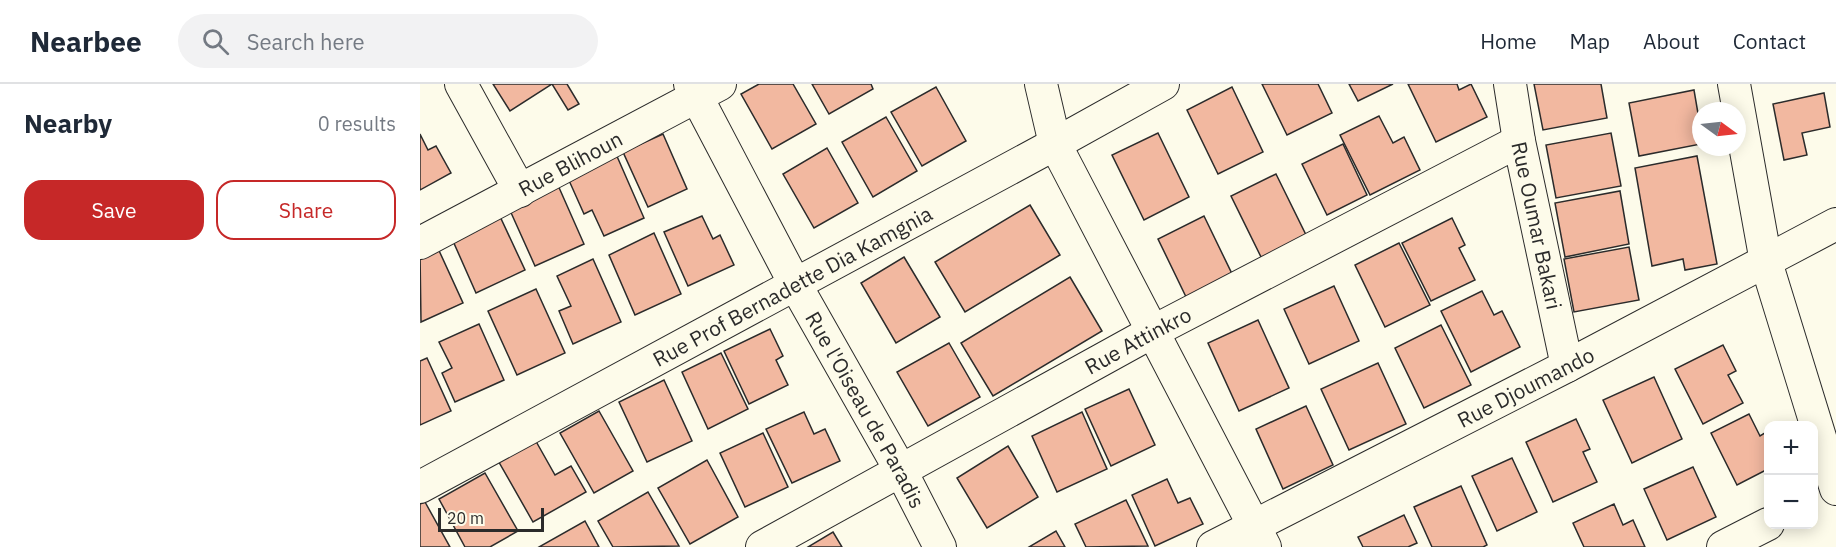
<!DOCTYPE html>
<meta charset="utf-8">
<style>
:root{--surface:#fff;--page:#f2f2f3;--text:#1f2937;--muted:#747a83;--line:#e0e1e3;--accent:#c62828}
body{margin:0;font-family:"IBM Plex Sans",sans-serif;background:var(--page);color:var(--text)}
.controls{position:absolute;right:18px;bottom:18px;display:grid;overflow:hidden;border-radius:12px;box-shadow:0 3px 15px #0003}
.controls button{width:54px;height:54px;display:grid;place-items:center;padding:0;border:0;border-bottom:2px solid var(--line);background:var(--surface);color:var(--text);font:30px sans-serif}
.compass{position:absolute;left:1272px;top:18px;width:54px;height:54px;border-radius:50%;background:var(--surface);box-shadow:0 3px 15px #0003;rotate:105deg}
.scale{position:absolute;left:18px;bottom:15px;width:106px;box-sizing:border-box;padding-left:6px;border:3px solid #2b2b2b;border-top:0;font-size:16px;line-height:21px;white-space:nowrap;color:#2b2b2b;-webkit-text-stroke:4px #fdfbea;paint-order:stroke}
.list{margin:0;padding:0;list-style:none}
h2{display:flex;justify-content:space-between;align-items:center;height:78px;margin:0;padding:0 24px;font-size:26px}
h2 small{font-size:20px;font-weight:400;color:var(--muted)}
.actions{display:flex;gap:12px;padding:18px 24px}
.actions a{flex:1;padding:14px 0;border:2px solid var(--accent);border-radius:18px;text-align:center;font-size:21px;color:var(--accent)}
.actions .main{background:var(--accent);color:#fff}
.icon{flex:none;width:33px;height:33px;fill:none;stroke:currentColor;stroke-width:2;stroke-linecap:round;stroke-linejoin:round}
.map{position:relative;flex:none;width:1416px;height:463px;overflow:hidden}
header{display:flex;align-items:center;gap:36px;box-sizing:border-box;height:84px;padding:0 30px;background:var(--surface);border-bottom:2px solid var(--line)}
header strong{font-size:28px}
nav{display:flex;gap:33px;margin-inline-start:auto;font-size:21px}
.search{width:420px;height:54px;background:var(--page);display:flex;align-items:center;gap:15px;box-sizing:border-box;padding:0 21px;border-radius:33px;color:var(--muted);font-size:22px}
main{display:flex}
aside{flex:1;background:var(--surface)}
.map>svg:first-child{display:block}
.building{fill:#f2b8a0;stroke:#2b2b2b;stroke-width:1.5}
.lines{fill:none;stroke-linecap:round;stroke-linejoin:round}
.street-casing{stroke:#2b2b2b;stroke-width:34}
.street{stroke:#fdfbea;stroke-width:32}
.labels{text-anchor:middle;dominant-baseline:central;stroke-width:4.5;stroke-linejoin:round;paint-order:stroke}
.street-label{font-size:21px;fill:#2b2b2b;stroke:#fdfbea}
</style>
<header>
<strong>Nearbee</strong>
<div class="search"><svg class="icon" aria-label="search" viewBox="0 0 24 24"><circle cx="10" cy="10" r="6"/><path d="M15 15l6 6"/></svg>Search here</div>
<nav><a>Home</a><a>Map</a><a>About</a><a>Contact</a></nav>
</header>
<main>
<aside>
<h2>Nearby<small>0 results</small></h2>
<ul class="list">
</ul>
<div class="actions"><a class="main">Save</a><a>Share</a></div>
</aside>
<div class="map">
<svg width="1416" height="463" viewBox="0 0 1416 463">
<rect width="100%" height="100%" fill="#fdfbea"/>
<g class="building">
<path d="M73 0H132L90 27Z"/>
<path d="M132 0H147L159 20 148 26Z"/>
<path d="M339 0H373L396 40 352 65 321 10Z"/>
<path d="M392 0H451L453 5 409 30Z"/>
<path d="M842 0H898L912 29 867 51Z"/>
<path d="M929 0H973L938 17Z"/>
<path d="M988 0H1037L1039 6 1051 0 1067 33 1016 58Z"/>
<path d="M1114 0H1181L1187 34 1123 46Z"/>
<path d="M516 3 546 57 502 82 471 28Z"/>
<path d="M812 3 843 68 798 90 767 26Z"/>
<path d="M1274 6 1281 47V60L1219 72 1209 19Z"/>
<path d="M1404 9 1410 43 1382 49 1387 71 1364 76 1353 20Z"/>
<path d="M959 32 973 59 984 53 1000 86 950 111 920 51Z"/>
<path d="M466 33 497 87 453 113 422 58Z"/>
<path d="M738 49 769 113 724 136 692 71Z"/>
<path d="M1191 49 1201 102 1136 114 1126 61Z"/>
<path d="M0 50 8 66 16 62 31 89 0 106Z"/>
<path d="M243 50 267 105 228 123 203 68Z"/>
<path d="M923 60 947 111 907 131 882 80Z"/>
<path d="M407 64 438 119 394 144 363 90Z"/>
<path d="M196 70 224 134 184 152 172 126 164 130 147 92Z"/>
<path d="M1277 72 1297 180 1265 186 1263 175 1232 182 1215 84Z"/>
<path d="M856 90 888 155 843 177 811 112Z"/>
<path d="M137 99 164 160 115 182 88 122Z"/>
<path d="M1200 107 1209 160 1145 173 1135 119Z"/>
<path d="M610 121 640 171 545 228 515 178Z"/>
<path d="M77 126 105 186 56 209 29 148Z"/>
<path d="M282 132 293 155 300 151 314 181 268 202 244 148Z"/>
<path d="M784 132 815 196 769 219 738 155Z"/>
<path d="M1032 134 1045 161 1039 164 1055 196 1011 217 982 159Z"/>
<path d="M234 149 261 210 215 231 189 171Z"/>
<path d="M979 159 1010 221 965 243 935 181Z"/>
<path d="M16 160 43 219 1 238 0 168Z"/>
<path d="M1209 163 1219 216 1154 228 1144 175Z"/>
<path d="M484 173 520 233 476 259 441 199Z"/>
<path d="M173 175 201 238 153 260 139 227 151 222 137 192Z"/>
<path d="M650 193 682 247 573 312 541 259Z"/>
<path d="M914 202 939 257 889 280 864 225Z"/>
<path d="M116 205 145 269 97 291 68 227Z"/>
<path d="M1062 207 1074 231 1082 227 1100 263 1051 288 1021 227Z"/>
<path d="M838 236 869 304 819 327 788 259Z"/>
<path d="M59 240 84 296 35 318 22 289 32 284 19 258Z"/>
<path d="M1021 241 1051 301 1004 324 975 264Z"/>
<path d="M350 245 363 272 356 276 368 301 329 320 304 267Z"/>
<path d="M529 259 560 313 508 342 477 288Z"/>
<path d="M1303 261 1316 287 1308 291 1323 319 1283 340 1255 285Z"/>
<path d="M301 269 328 325 288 345 262 288Z"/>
<path d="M7 274 31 327 0 341V277Z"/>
<path d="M958 279 986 340 929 366 901 305Z"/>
<path d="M1234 293 1262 355 1212 379 1183 316Z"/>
<path d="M244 296 272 357 227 378 199 318Z"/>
<path d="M709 305 735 361 691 382 665 325Z"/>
<path d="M886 322 913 381 863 405 836 345Z"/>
<path d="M179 327 213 387 174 409 140 349Z"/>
<path d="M384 328 394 350 405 345 420 377 372 399 346 345Z"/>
<path d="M662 328 687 385 637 408 612 352Z"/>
<path d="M1329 330 1340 352 1348 347V385L1317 401 1291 349Z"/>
<path d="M1156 335 1170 365 1163 368 1177 398 1133 418 1106 358Z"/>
<path d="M343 349 368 403 325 423 300 369Z"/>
<path d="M113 352 135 391 151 382 166 408 113 438 76 373Z"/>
<path d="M588 362 618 413 567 444 537 394Z"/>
<path d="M1092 374 1117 428 1077 447 1052 392Z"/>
<path d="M287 376 318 433 270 460 238 404Z"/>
<path d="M1273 383 1296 433 1247 456 1224 405Z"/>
<path d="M65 389 98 447 70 463H45L19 415Z"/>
<path d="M747 395 758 419 770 414 783 440 735 462 712 411Z"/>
<path d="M1041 402 1067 461 1063 463H1012L994 423Z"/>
<path d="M228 408 259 462 193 463 178 437Z"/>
<path d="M706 416 728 462 666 463 655 440Z"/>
<path d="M5 418 30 463H0V420Z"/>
<path d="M1194 420 1203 441 1213 436 1225 463H1164L1153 439Z"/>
<path d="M984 431 997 459 988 463H943L938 453Z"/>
<path d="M165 437 179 463H119Z"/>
<path d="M636 447 645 463H609Z"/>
<path d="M413 448 422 463H388Z"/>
</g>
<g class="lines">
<defs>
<g id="street">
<path d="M41 0 100 107"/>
<path id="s1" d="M270 0 375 200 481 387 520 463"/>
<path d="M621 0 635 60 845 463"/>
<path id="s2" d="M1090 0 1099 57 1147 282"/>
<path d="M1314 0 1346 178 1416 405"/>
<path id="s3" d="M0 159 300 0"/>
<path id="s4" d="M0 403 635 60 743 0"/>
<path id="s5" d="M342 463 732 248 1099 57"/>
<path id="s6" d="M793 463 1147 282 1416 140"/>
<path d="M1303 463 1348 440"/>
</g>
</defs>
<use href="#street" class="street-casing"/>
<use href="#street" class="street"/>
</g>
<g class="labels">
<g class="street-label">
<text stroke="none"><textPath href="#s3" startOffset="170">Rue Blihoun</textPath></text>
<text stroke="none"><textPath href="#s2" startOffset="144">Rue Oumar Bakari</textPath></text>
<text stroke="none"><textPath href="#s4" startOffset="423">Rue Prof Bernadette Dia Kamgnia</textPath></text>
<text stroke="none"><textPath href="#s5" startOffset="429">Rue Attinkro</textPath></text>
<text stroke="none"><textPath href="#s6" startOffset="351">Rue Djoumando</textPath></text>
<text stroke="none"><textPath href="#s1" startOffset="370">Rue l'Oiseau de Paradis</textPath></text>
</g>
</g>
</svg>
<div class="controls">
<button>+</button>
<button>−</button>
</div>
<svg class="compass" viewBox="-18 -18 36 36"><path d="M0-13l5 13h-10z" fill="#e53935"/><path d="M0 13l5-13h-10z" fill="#747a83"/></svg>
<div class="scale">20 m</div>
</div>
</main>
